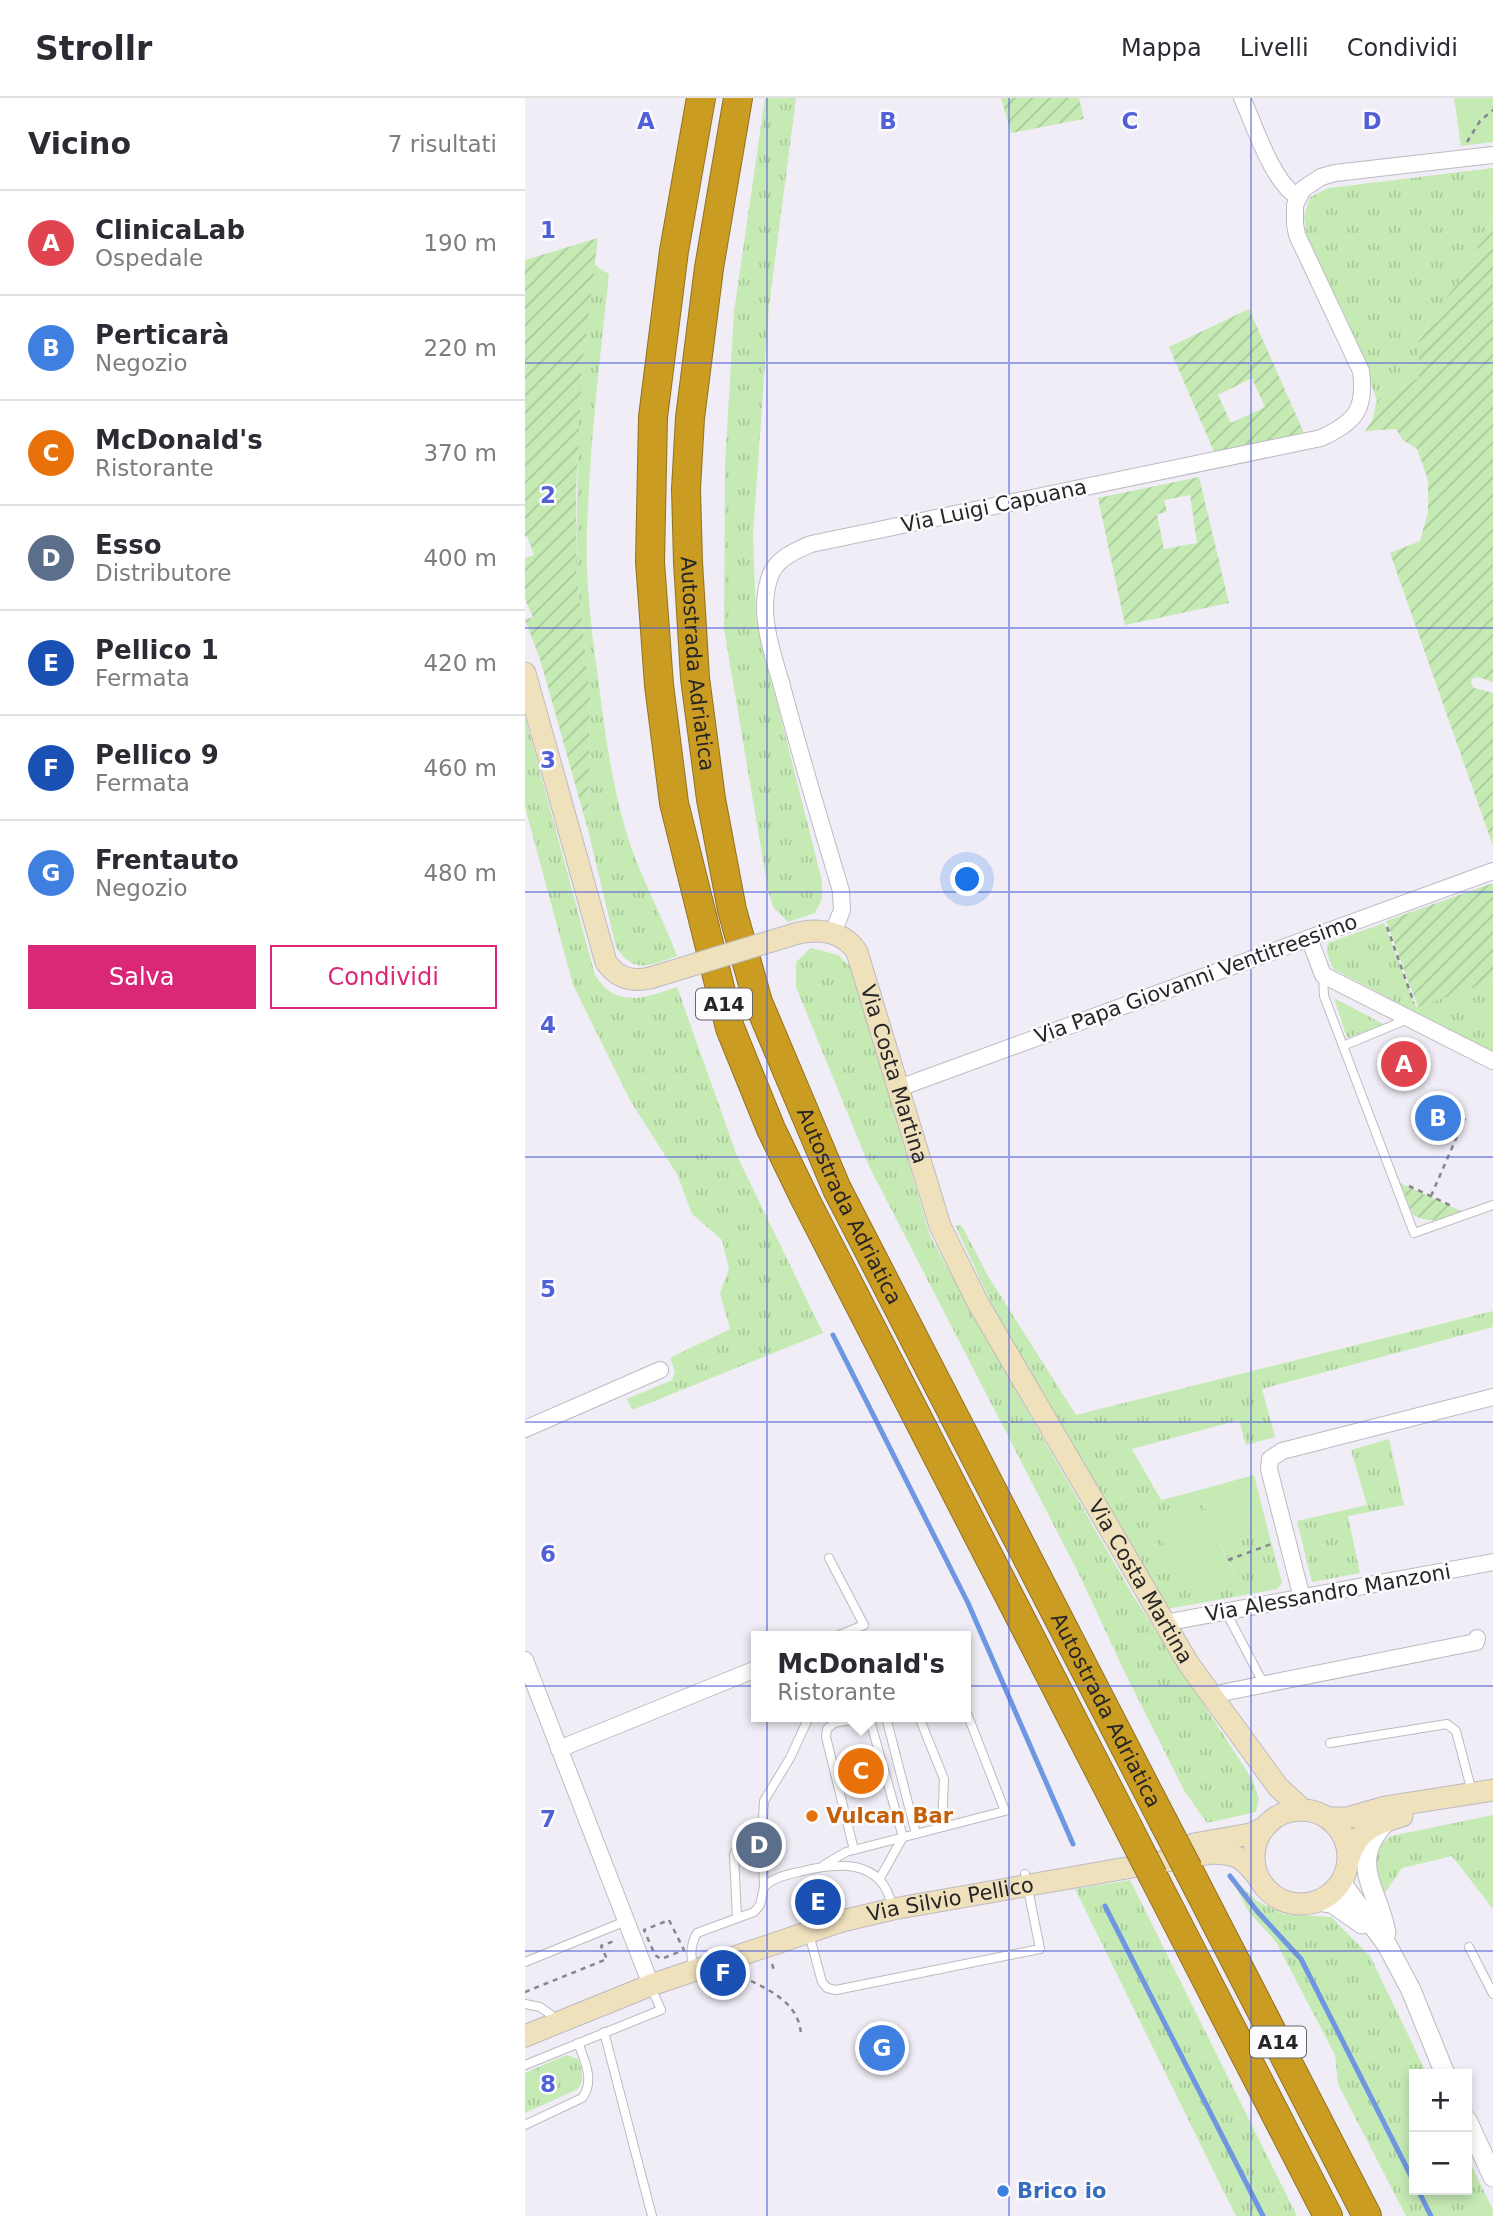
<!DOCTYPE html>
<html lang="it">
<meta charset="utf-8">
<style>
:root{--surface:#fff;--page:#f2f2f3;--text:#2b2b33;--muted:#7c7c81;--line:#e1e1e2;--accent:#db2777}
body{margin:0;font-family:"DejaVu Sans",sans-serif;background:var(--page);color:var(--text)}
.controls{position:absolute;right:21px;bottom:21px;display:grid;overflow:hidden;border-radius:0px;box-shadow:0 4px 10px #0003}
.controls button{width:63px;height:63px;display:grid;place-items:center;padding:0;border:0;border-bottom:2px solid var(--line);background:var(--surface);color:var(--text);font:35px sans-serif}
.you{position:absolute;left:443px;top:782px;width:24px;height:24px;margin:-18px;border:5px solid #fff;border-radius:50%;background:#1a73e8;box-shadow:0 0 0 10px #1a73e833}
.badge{display:grid;place-items:center;width:46px;height:46px;border-radius:50%;background:var(--accent);color:#fff;font-size:23px;font-weight:700}
.pin{position:absolute;translate:-50% -50%;border:4px solid #fff;box-shadow:0 2px 7px #0006}
.popup{position:absolute;left:226px;top:1533px;width:220px;height:91px;box-sizing:border-box;display:grid;place-content:center;border-radius:0px;background:var(--surface);filter:drop-shadow(0 2px 5px #0005);font-size:23px;white-space:nowrap;color:var(--muted)}
.popup b{font-size:26px;color:var(--text)}
.popup::after{content:'';position:absolute;left:50%;top:100%;margin-left:-14px;border:14px solid transparent;border-top-color:var(--surface)}
.list{margin:0;padding:0;list-style:none}
h2{display:flex;justify-content:space-between;align-items:center;height:91px;margin:0;padding:0 28px;font-size:30px}
h2 small{font-size:23px;font-weight:400;color:var(--muted)}
.list li{display:grid;grid-template-columns:46px 1fr auto;gap:21px;align-items:center;box-sizing:border-box;height:105px;padding:0 28px;border-top:2px solid var(--line)}
.list b{display:block;font-size:26px;white-space:nowrap}
.list p{margin:0;font-size:23px;white-space:nowrap;color:var(--muted)}
.list em{font-size:23px;font-style:normal;color:var(--muted)}
.actions{display:flex;gap:14px;padding:21px 28px}
.actions a{flex:1;padding:16px 0;border:2px solid var(--accent);border-radius:0px;text-align:center;font-size:24px;color:var(--accent)}
.actions .main{background:var(--accent);color:#fff}
.map{position:relative;flex:none;width:968px;height:2118px;overflow:hidden}
header{display:flex;align-items:center;gap:42px;box-sizing:border-box;height:98px;padding:0 35px;background:var(--surface);border-bottom:2px solid var(--line)}
header strong{font-size:33px}
nav{display:flex;gap:38px;margin-inline-start:auto;font-size:24px}
main{display:flex}
aside{flex:1;background:var(--surface)}
.map>svg:first-child{display:block}
.grass{fill:url(#grass-tufts);fill-rule:evenodd}
.park{fill:#c5eab4}
.garden{fill:url(#garden-furrows);fill-rule:evenodd}
.lines{fill:none;stroke-linecap:round;stroke-linejoin:round}
.stream{stroke:#6e96e1;stroke-width:5}
.service-casing{stroke:#bdbac2;stroke-width:10}
.minor-casing{stroke:#bdbac2;stroke-width:18}
.tertiary-casing{stroke:#bdbac2;stroke-width:21}
.secondary-casing{stroke:#bdbac2;stroke-width:23}
.motorway-casing{stroke:#917223;stroke-width:30}
.path{stroke:#88868c;stroke-width:2.5;stroke-dasharray:5 5;stroke-linecap:butt}
.service{stroke:#fff;stroke-width:8}
.minor{stroke:#fff;stroke-width:16}
.tertiary{stroke:#fff;stroke-width:19}
.secondary{stroke:#efe1bc;stroke-width:21}
.motorway{stroke:#ca9c21;stroke-width:28}
.secondary-bridge-casing{stroke:#bdbac2;stroke-width:23;stroke-linecap:butt}
.motorway-bridge-casing{stroke:#917223;stroke-width:30;stroke-linecap:butt}
.secondary-bridge{stroke:#efe1bc;stroke-width:21}
.motorway-bridge{stroke:#ca9c21;stroke-width:28}
.grid{fill:none;stroke:#5260d7;stroke-width:2;stroke-opacity:0.55}
.food-dot{fill:#e8710a;stroke:#fcfcff;stroke-width:2.5}
.shop-dot{fill:#3f7fe0;stroke:#fcfcff;stroke-width:2.5}
.labels{text-anchor:middle;dominant-baseline:central;stroke-width:5;stroke-linejoin:round;paint-order:stroke}
.shield{fill:#fcfcff;stroke:#666668;stroke-width:2}
.shield-label{font-size:19px;font-weight:bold;fill:#262528}
.street-label{font-size:21px;fill:#262528;stroke:#fcfcff}
.food-label{font-size:21px;font-weight:bold;fill:#c56008;stroke:#fcfcff;text-anchor:start}
.shop-label{font-size:21px;font-weight:bold;fill:#366cbe;stroke:#fcfcff;text-anchor:start}
.grid-label{font-size:23px;text-anchor:middle;font-weight:bold;fill:#5260d7;stroke:#fcfcff;stroke-width:5;stroke-linejoin:round;paint-order:stroke}
</style>
<header>
<strong>Strollr</strong>
<nav><a>Mappa</a><a>Livelli</a><a>Condividi</a></nav>
</header>
<main>
<aside>
<h2>Vicino<small>7 risultati</small></h2>
<ul class="list">
<li><span class="badge" style="background:#e0444e">A</span><div><b>ClinicaLab</b><p>Ospedale</p></div><em>190 m</em></li>
<li><span class="badge" style="background:#3f7fe0">B</span><div><b>Perticarà</b><p>Negozio</p></div><em>220 m</em></li>
<li><span class="badge" style="background:#e8710a">C</span><div><b>McDonald's</b><p>Ristorante</p></div><em>370 m</em></li>
<li><span class="badge" style="background:#5c6f8a">D</span><div><b>Esso</b><p>Distributore</p></div><em>400 m</em></li>
<li><span class="badge" style="background:#1a4fb4">E</span><div><b>Pellico 1</b><p>Fermata</p></div><em>420 m</em></li>
<li><span class="badge" style="background:#1a4fb4">F</span><div><b>Pellico 9</b><p>Fermata</p></div><em>460 m</em></li>
<li><span class="badge" style="background:#3f7fe0">G</span><div><b>Frentauto</b><p>Negozio</p></div><em>480 m</em></li>
</ul>
<div class="actions"><a class="main">Salva</a><a>Condividi</a></div>
</aside>
<div class="map">
<svg width="968" height="2118" viewBox="0 0 968 2118">
<defs>
<pattern id="grass-tufts" width="24" height="20" patternUnits="userSpaceOnUse" patternTransform="scale(1.75)"><rect width="24" height="20" fill="#c5eab4"/><path d="M3 7l-1-3M5 7V3M7 7l1-3M15 17l-1-3M17 17v-4M19 17l1-3" fill="none" stroke="#a9c99b"/></pattern>
<pattern id="garden-furrows" width="10" height="10" patternUnits="userSpaceOnUse" patternTransform="scale(1.75)"><rect width="10" height="10" fill="#c5eab4"/><path d="M-1 1l2-2M0 10L10 0M9 11l2-2" fill="none" stroke="#a9c99b"/></pattern>
</defs>
<rect width="100%" height="100%" fill="#f0edf6"/>
<g class="grass">
<path d="M240 0H271L244 208 228 437 231 521 297 783V801L290 815 263 824 248 809 243 792 199 531 200 365 209 214Z"/>
<path d="M968 70V120L956 137 949 167 911 212 894 242V280L852 302 823 224 782 141 779 118 785 99 804 90Z"/>
<path d="M69 167 84 176C75 260 65 345 62 430 60 479 66 530 73 579 79 629 86 681 100 730 113 775 136 815 152 858 125 867 109 877 91 849L63 732 65 598 51 470 53 332 57 271Z"/>
<path d="M0 618 70 877C91 911 121 900 152 889L212 1058 298 1235 107 1312 102 1301 147 1282 150 1273 145 1260 205 1231 195 1195 204 1171 197 1142 167 1116 152 1076 106 1004 48 887 0 709Z"/>
<path d="M859 825 891 909 968 883V954L808 871 802 855 803 845Z"/>
<path d="M286 850 313 857 327 870 405 1138 488 1288 607 1496 727 1681 734 1701 731 1714 682 1725 660 1694 598 1571 556 1480 345 1070 271 889V864Z"/>
<path d="M809 900 860 927 822 940Z"/>
<path d="M430 1127 437 1128 463 1178 551 1317 968 1213V1229L737 1291 750 1339 721 1347 714 1322 607 1351 636 1402 671 1393 701 1448 743 1432 757 1485 752 1491 642 1511 476 1226ZM673 1406 710 1474 667 1497Z"/>
<path d="M864 1341 879 1407 823 1418 835 1475 787 1484 772 1423 842 1407 826 1352Z"/>
<path d="M968 1717V1811L927 1758 877 1770 859 1796C850 1773 841 1755 866 1738Z"/>
<path d="M705 1778 732 1803 759 1816 806 1819 845 1858 902 1976H889V2092H942V2058L968 2112V2118H881L813 1986 810 1957 751 1844 723 1813Z"/>
<path d="M605 1782 772 2118H711L694 2084 550 1791Z"/>
<path d="M41 1957 53 1961C57 1972 60 1980 53 1991L0 2015V1975Z"/>
</g>
<g class="park">
<path d="M929 0H968V44L936 48Z"/>
<path d="M729 1377 743 1432 701 1448 671 1393Z"/>
<path d="M673 1406 710 1475 667 1498 630 1429Z"/>
</g>
<g class="garden">
<path d="M476 0H554L559 21 486 35Z"/>
<path d="M968 120V584L952 579 947 581 946 585 949 590 968 595V748L865 455 895 443 903 414V382L892 351 878 342 871 331 840 333 847 323 852 302 894 280V243L911 212 948 167 956 137Z"/>
<path d="M73 140 57 271 51 391V470L65 598 63 732 15 561 0 522 8 519 0 501V460L9 457 2 438 0 439V162Z"/>
<path d="M724 211 779 335 689 354 644 249ZM727 280 740 309 706 325 693 297Z"/>
<path d="M674 379 704 505 600 527 573 400ZM665 397 672 445 639 451 632 416 642 414 639 402Z"/>
<path d="M968 785V883L893 909 861 823Z"/>
<path d="M875 1085 936 1113C916 1121 909 1127 888 1117Z"/>
</g>
<g class="lines">
<g class="stream">
<path d="M308 1237 443 1505 548 1746"/>
<path d="M705 1778 732 1813 776 1861 889 2084"/>
<path d="M580 1808 738 2118"/>
<path d="M893 2092 906 2118"/>
</g>
<defs>
<g id="service">
<path d="M798 877 799 898 889 1135 968 1107"/>
<path d="M818 948 883 921"/>
<path d="M304 1460 339 1527 312 1538"/>
<path d="M701 1514 735 1579 742 1587"/>
<path d="M361 1619 391 1736"/>
<path d="M394 1619 419 1681 417 1729"/>
<path d="M805 1645 922 1626 931 1633 947 1694"/>
<path d="M329 1752 301 1639 302 1631 309 1625 336 1620 346 1626 378 1739"/>
<path d="M299 1767 321 1754 480 1713 441 1613"/>
<path d="M355 1780 378 1739"/>
<path d="M239 1789 237 1739 239 1703 265 1660 284 1619"/>
<path d="M212 1820 209 1757C213 1744 224 1743 237 1739"/>
<path d="M284 1836 297 1884 302 1890 311 1892 515 1851 500 1776"/>
<path d="M944 1849 968 1896"/>
<path d="M0 1864 101 1823"/>
<path d="M169 1872C165 1859 165 1847 172 1835L229 1814 235 1807 239 1789C249 1779 261 1777 274 1774 312 1764 357 1760 367 1808"/>
<path d="M0 1906 15 1909 25 1916"/>
<path d="M79 1934 127 2118"/>
<path d="M0 1967 136 1912 126 1889"/>
<path d="M0 2027 57 2000C70 1984 60 1963 53 1945"/>
</g>
<g id="minor">
<path d="M717 0C730 28 747 84 773 99"/>
<path d="M308 835 317 812 316 793C296 726 276 660 258 592 251 566 240 537 240 509 240 499 242 487 245 478 252 460 270 453 286 446L796 340C831 324 841 311 836 273L772 137 770 126V107L778 91 796 79 810 75 968 57"/>
<path d="M784 840 798 877 968 963"/>
<path d="M374 990 968 773"/>
<path d="M0 1331 135 1272"/>
<path d="M777 1500 744 1371 745 1361 757 1353 968 1299"/>
<path d="M639 1525 968 1464"/>
<path d="M0 1562 126 1887"/>
<path d="M686 1597 951 1544 952 1540"/>
<path d="M34 1651 231 1571"/>
</g>
<g id="tertiary">
<path d="M816 1784 862 1847 886 1892 920 1976"/>
<path d="M792 1803 807 1805 837 1826"/>
<path d="M861 1835C854 1792 821 1764 861 1724"/>
<path d="M942 2022 968 2079"/>
</g>
<g id="secondary">
<path d="M0 575 81 864C92 880 106 884 125 880"/>
<path id="s1" d="M273 835C296 830 319 834 332 854L415 1128 453 1205 663 1565 753 1689 778 1712"/>
<circle cx="776" cy="1759" r="47"/>
<path d="M804 1720H822L860 1709 968 1692"/>
<path d="M669 1746 725 1736 739 1730"/>
<path d="M824 1760C833 1731 850 1726 877 1718"/>
<path id="s2" d="M0 1938 126 1887 317 1823 368 1811 687 1755C713 1756 717 1759 733 1779"/>
</g>
<g id="motorway">
<path d="M176 0 149 153 128 319 125 464 134 587 149 705 205 930 246 1031 280 1101 603 1729"/>
<path id="s3" d="M213 0 184 170 165 320 161 391 163 464 170 580 186 701 207 812 233 904 312 1091 638 1723"/>
<path d="M663 1771 842 2118"/>
<path d="M628 1778 803 2118"/>
</g>
</defs>
<use href="#service" class="service-casing"/>
<use href="#minor" class="minor-casing"/>
<use href="#tertiary" class="tertiary-casing"/>
<use href="#secondary" class="secondary-casing"/>
<use href="#motorway" class="motorway-casing"/>
<g class="path">
<path d="M942 44 955 23 968 12"/>
<path d="M862 829 889 905"/>
<path d="M884 1088 929 1109"/>
<path d="M906 1098 940 1020"/>
<path d="M703 1462 749 1445"/>
<path d="M144 1822 159 1852 136 1861 130 1857 119 1832Z"/>
<path d="M247 1866 250 1875"/>
<path d="M226 1883C251 1895 276 1909 276 1939"/>
<path d="M0 1894 82 1861 76 1848 92 1842"/>
</g>
<use href="#service" class="service"/>
<use href="#minor" class="minor"/>
<use href="#tertiary" class="tertiary"/>
<use href="#secondary" class="secondary"/>
<use href="#motorway" class="motorway"/>
<defs>
<path id="secondary-bridge" d="M125 880 273 835"/>
<g id="motorway-bridge">
<path d="M638 1723 663 1771"/>
<path d="M603 1729 628 1778"/>
</g>
</defs>
<use href="#secondary-bridge" class="secondary-bridge-casing"/>
<use href="#motorway-bridge" class="motorway-bridge-casing"/>
<use href="#secondary-bridge" class="secondary-bridge"/>
<use href="#motorway-bridge" class="motorway-bridge"/>
</g>
<path class="grid" d="M242 0V2118M484 0V2118M726 0V2118M0 265H968M0 530H968M0 794H968M0 1059H968M0 1324H968M0 1588H968M0 1853H968"/>
<circle class="food-dot" cx="287" cy="1718" r="7"/>
<circle class="shop-dot" cx="478" cy="2093" r="7"/>
<g class="labels">
<g class="shield">
<rect x="171" y="890.5" width="56" height="31" rx="5"/>
<rect x="725" y="1928.5" width="56" height="31" rx="5"/>
</g>
<g class="shield-label">
<text x="199" y="906">A14</text>
<text x="753" y="1944">A14</text>
</g>
<g class="street-label">
<text transform="translate(469 408) rotate(-12)">Via Luigi Capuana</text>
<text stroke="none"><textPath href="#s3" startOffset="570">Autostrada Adriatica</textPath></text>
<text transform="translate(671 881) rotate(-20)">Via Papa Giovanni Ventitreesimo</text>
<text stroke="none"><textPath href="#s1" startOffset="194">Via Costa Martina</textPath></text>
<text stroke="none"><textPath href="#s3" startOffset="1138">Autostrada Adriatica</textPath></text>
<text stroke="none"><textPath href="#s1" startOffset="761">Via Costa Martina</textPath></text>
<text transform="translate(803 1495) rotate(-10)">Via Alessandro Manzoni</text>
<text stroke="none"><textPath href="#s3" startOffset="1704">Autostrada Adriatica</textPath></text>
<text stroke="none"><textPath href="#s2" startOffset="448">Via Silvio Pellico</textPath></text>
</g>
<g class="food-label">
<text x="301" y="1718">Vulcan Bar</text>
</g>
<g class="shop-label">
<text x="492" y="2093">Brico io</text>
</g>
</g>
<g class="grid-label">
<text x="121" y="31">A</text>
<text x="363" y="31">B</text>
<text x="605" y="31">C</text>
<text x="847" y="31">D</text>
<text x="23" y="140">1</text>
<text x="23" y="405">2</text>
<text x="23" y="670">3</text>
<text x="23" y="935">4</text>
<text x="23" y="1199">5</text>
<text x="23" y="1464">6</text>
<text x="23" y="1729">7</text>
<text x="23" y="1994">8</text>
</g>
</svg>
<div class="controls">
<button>+</button>
<button>−</button>
</div>
<div class="you"></div>
<div class="pin badge" style="left:879px;top:966px;background:#e0444e">A</div>
<div class="pin badge" style="left:913px;top:1020px;background:#3f7fe0">B</div>
<div class="pin badge" style="left:336px;top:1673px;background:#e8710a">C</div>
<div class="popup"><b>McDonald's</b>Ristorante</div>
<div class="pin badge" style="left:234px;top:1747px;background:#5c6f8a">D</div>
<div class="pin badge" style="left:293px;top:1804px;background:#1a4fb4">E</div>
<div class="pin badge" style="left:198px;top:1875px;background:#1a4fb4">F</div>
<div class="pin badge" style="left:357px;top:1950px;background:#3f7fe0">G</div>
</div>
</main>
